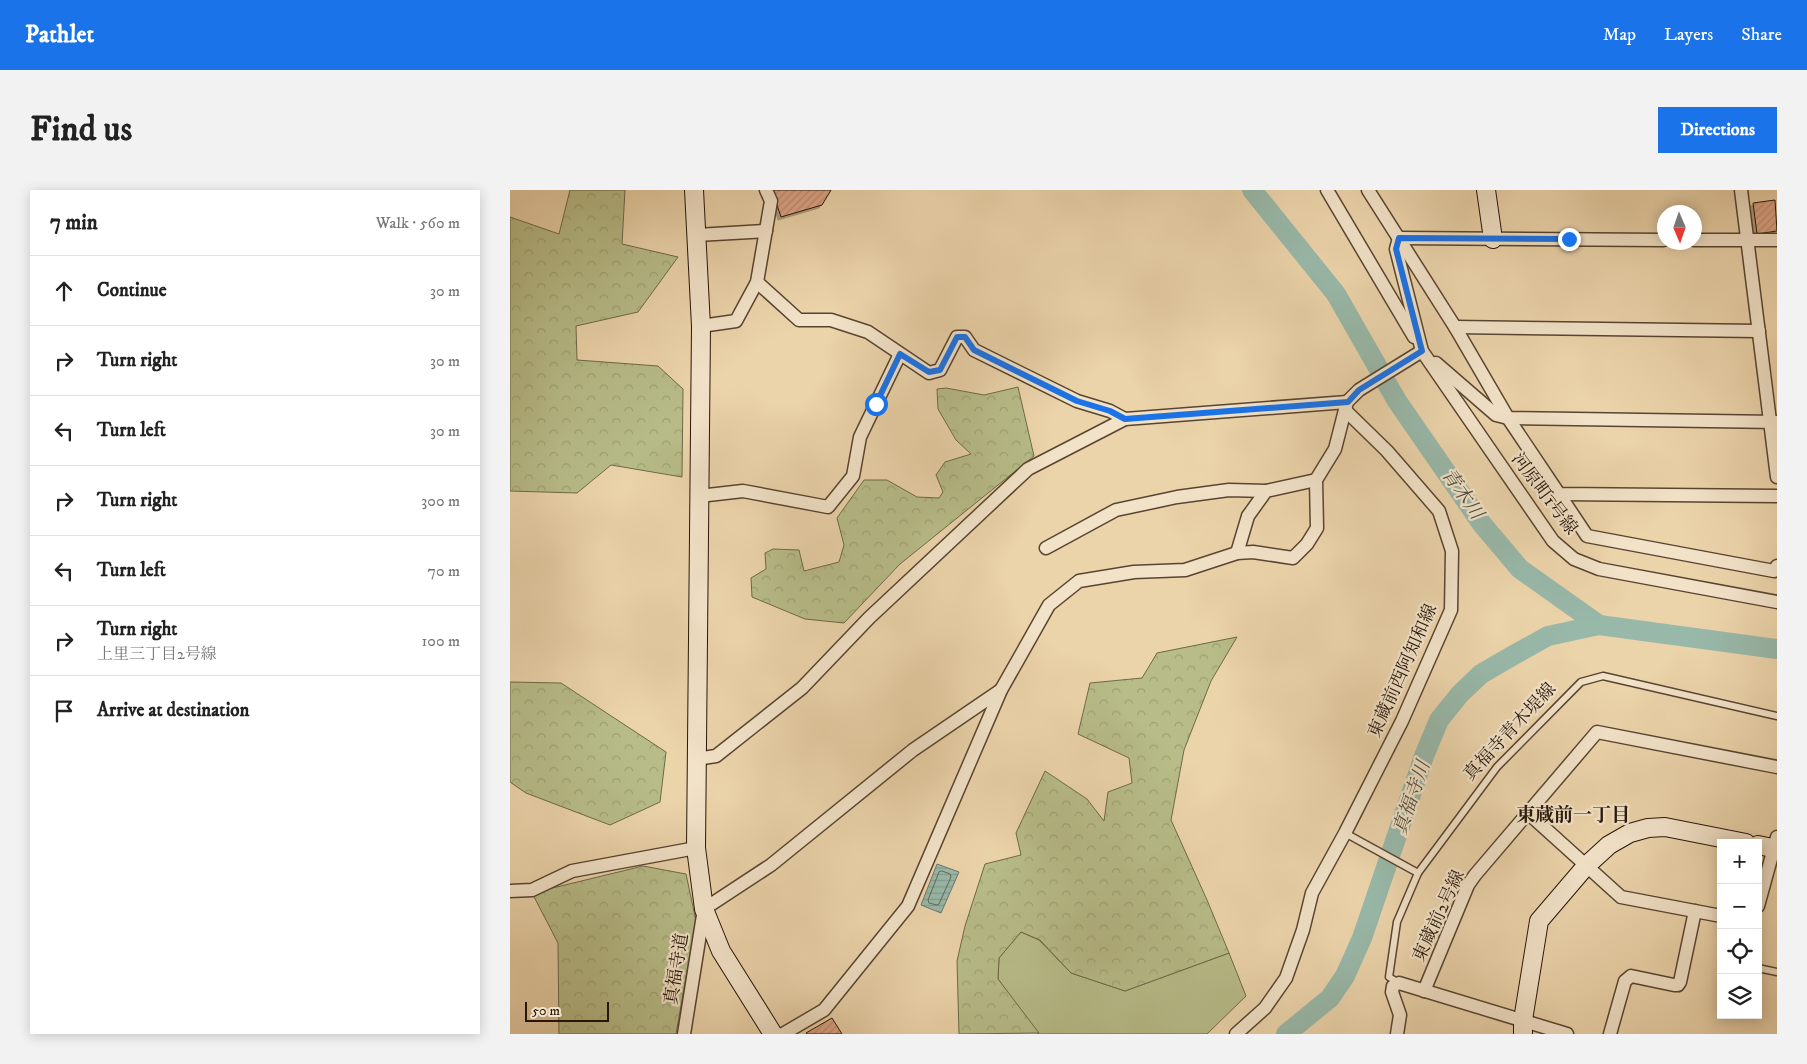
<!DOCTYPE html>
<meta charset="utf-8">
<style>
:root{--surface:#fff;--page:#f2f2f2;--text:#222;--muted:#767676;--line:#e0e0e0;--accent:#1a73e8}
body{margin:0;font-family:"IM FELL DW Pica","Noto Serif JP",serif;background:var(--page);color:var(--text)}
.controls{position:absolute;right:15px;bottom:15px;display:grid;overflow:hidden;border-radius:0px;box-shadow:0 2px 12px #0003}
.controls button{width:45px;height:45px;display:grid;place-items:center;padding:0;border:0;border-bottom:1px solid var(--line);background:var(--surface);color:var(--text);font:25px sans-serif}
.compass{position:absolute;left:1147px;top:15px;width:45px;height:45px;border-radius:50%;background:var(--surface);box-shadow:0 2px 12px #0003;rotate:178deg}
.scale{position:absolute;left:15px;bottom:12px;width:84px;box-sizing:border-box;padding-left:5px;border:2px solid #271609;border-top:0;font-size:14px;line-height:18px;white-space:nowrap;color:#271609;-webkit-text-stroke:4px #f2e2c8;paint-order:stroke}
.stop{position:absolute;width:15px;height:15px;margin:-11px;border:4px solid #1a73e8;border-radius:50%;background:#fff}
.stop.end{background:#1a73e8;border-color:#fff;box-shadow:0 1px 5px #0008}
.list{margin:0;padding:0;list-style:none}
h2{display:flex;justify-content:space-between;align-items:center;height:65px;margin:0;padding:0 20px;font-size:21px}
h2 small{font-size:16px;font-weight:400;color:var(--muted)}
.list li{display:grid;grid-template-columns:32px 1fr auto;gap:15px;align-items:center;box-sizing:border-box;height:70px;padding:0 20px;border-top:1px solid var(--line)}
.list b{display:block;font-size:19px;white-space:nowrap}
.list p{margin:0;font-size:16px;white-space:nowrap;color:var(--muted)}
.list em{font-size:16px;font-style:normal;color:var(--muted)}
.icon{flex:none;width:28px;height:28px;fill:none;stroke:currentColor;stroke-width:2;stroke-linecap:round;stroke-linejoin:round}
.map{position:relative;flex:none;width:1267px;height:844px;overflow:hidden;border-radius:0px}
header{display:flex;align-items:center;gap:30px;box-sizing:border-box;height:70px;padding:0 25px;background:var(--accent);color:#fff}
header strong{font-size:24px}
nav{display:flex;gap:28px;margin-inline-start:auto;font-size:18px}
.intro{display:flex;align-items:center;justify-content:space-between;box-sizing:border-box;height:120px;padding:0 30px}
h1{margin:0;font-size:35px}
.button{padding:12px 22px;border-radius:0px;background:var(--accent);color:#fff;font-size:18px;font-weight:700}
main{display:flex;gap:30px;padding:0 30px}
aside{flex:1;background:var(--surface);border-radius:0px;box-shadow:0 2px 12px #0003}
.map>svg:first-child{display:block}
.grass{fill:#b7bc88;stroke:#6f6948}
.forest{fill:url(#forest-crowns);stroke:#6f6948}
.water{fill:url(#water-rules);stroke:#6b7769}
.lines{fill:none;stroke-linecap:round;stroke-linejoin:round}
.shore{stroke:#606759;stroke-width:1}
.river{stroke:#98b8a9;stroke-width:20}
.building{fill:url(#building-hatch);stroke:#271609;filter:url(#shadow)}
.lane-casing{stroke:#584531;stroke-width:9}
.street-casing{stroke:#584531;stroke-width:15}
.secondary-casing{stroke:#271609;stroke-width:20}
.lane{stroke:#f2e2c8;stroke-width:6}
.street{stroke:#f2e2c8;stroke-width:12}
.secondary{stroke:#f2e2c8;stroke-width:18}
.route{stroke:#1a73e8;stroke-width:6}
.labels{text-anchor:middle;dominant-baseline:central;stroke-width:4.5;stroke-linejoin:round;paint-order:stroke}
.street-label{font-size:18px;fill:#271609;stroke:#f2e2c8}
.water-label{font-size:19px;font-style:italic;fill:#4f4f41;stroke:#f2e2c8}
.neighbourhood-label{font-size:19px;font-weight:bold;fill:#271609;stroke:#f2e2c8}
</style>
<header>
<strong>Pathlet</strong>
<nav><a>Map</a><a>Layers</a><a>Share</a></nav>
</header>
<div class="intro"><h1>Find us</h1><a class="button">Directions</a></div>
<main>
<aside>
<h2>7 min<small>Walk · 560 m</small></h2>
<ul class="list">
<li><svg class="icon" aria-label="ahead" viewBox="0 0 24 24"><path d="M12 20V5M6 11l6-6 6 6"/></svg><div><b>Continue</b></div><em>30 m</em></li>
<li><svg class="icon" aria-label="right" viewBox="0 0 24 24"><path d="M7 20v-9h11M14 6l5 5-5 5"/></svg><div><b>Turn right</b></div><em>30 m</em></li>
<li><svg class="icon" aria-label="left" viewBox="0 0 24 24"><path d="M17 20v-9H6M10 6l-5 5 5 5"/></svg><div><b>Turn left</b></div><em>30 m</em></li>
<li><svg class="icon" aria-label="right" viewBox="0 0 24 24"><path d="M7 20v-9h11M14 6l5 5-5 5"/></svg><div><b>Turn right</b></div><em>300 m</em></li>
<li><svg class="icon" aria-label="left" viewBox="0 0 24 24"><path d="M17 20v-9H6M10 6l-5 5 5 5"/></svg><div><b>Turn left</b></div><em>70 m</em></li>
<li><svg class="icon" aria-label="right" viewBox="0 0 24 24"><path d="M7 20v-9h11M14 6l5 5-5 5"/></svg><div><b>Turn right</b><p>上里三丁目2号線</p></div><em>100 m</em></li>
<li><svg class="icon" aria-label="arrive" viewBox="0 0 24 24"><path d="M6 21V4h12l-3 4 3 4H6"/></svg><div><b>Arrive at destination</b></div></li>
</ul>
</aside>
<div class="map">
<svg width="1267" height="844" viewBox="0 0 1267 844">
<defs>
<pattern id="forest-crowns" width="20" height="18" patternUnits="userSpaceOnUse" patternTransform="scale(1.25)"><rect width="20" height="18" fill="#b7bc88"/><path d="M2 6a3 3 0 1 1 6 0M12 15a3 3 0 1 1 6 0" fill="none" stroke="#9da174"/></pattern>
<pattern id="water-rules" width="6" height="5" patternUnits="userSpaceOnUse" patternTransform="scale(1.25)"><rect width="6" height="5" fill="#98b8a9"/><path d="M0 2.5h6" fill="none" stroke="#839d90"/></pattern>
<pattern id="building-hatch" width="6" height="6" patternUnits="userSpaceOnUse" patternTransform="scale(1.25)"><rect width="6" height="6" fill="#dea586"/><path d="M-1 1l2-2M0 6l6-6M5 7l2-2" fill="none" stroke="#be8d72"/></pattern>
<filter id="shadow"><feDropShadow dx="-3" dy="3" stdDeviation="0" flood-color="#0004"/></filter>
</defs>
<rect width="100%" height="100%" fill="#ebd3aa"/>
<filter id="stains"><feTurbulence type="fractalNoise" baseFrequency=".004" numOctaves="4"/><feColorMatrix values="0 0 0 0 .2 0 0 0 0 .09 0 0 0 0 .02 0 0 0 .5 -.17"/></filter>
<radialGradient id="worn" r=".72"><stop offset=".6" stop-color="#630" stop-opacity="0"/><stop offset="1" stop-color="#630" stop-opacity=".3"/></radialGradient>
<path class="grass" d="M511 742 529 750 561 783 615 801 719 763 736 806 697 844H528L488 789 489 768Z"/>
<g class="forest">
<path d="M60 0H115L112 54 168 67 128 122 66 136 67 170 148 176 173 199 172 287 101 275 67 303 0 301V27L49 44Z"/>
<path d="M508 197 524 266 390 374 334 433 295 429 242 407 241 388 256 379 255 363 263 359 289 360 294 381 329 372 334 355 327 328 354 290H377L407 307 429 308 433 302 426 285 435 272 461 264 446 250 428 219 427 199 436 198 474 205Z"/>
<path d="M727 447 701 491 674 560 661 630 697 710 719 763 615 801 561 783 530 750 511 742 489 768 488 789 529 843 449 844 447 771 455 736 475 674 511 665 506 643 535 581 577 609 594 631 598 602 622 593 619 568 568 544 580 493 632 488 647 463Z"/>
<path d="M0 492 51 493 156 562 150 612 100 635 16 603 0 592Z"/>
<path d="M133 676 176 684 186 731 166 844H49L48 753 22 703Z"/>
</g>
<path class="water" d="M427 674 449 682 431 723 411 715Z"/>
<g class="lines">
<path class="shore" d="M432 681 440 684 441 687 429 714 427 715 419 713 418 710 429 682Z"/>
<g class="river">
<path d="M742 0 826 104 887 211 972 334 1010 379 1089 435 1267 459"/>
<path d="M776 844 820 808 835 786 852 748 914 566 929 530 950 504 971 484 1002 466 1038 446 1089 435"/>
</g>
</g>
<g class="building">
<path d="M262 0H321L312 15 271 27Z"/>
<path d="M1265 10 1267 41 1247 44 1243 13Z"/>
<path d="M322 828 332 844H297L296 843Z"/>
</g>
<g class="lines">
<defs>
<g id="lane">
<path d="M835 643 908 683"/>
<path d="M1248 778 1267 782"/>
<path d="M889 793 879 787 887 732 908 683 987 577 1071 492 1093 486 1267 526"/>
</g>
<g id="street">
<path d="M817 0 904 147"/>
<path d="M858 0 945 137 998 228 1049 304 1267 306"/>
<path d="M1231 0 1267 287"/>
<path d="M187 45 256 41"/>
<path d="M889 48 886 59 912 161 1043 351 1064 369 1089 379 1267 412"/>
<path d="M889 48 1154 50"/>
<path d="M1184 50H1267"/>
<path d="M247 92 289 130H321L358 142 419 183 430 180 447 147H455L464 160 567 211 600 221 615 229"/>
<path d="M191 136 226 131 247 92 261 11 256 0"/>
<path d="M945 137 1249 141"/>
<path d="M926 173 986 225 998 228 1267 232"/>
<path d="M1049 304 1077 346 1264 381 1267 376"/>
<path d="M189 306 233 301 318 317 343 286 350 247 390 164"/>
<path d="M536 358 606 320 667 307 719 300 756 301"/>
<path d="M727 363 738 326 756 301 806 290"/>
<path d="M186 569 206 566 292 498 359 428 518 279 615 229 837 212"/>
<path d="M1018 623 1111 707 1211 726"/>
<path d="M0 701 22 700 62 681 186 658"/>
<path d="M1248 716 1267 647"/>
<path d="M914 801 958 695 965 685 1087 542 1267 577"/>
<path d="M174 844 194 719 261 675 403 560 491 500"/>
<path d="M273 844 314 820 398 716 491 500 539 415 569 391 624 382 675 380 727 363 743 362 783 368 797 354 807 338 806 290 825 259 837 212 849 200 912 161"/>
<path d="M726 844 755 818 776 788 793 740 802 703 835 643 892 531 941 420 942 361 929 321 877 261 835 220"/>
<path d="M887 844 890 825 882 802 883 796 889 793 1057 844"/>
<path d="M1100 844 1115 791 1121 786 1164 795H1168L1170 792 1185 721"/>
</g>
<g id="secondary">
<path d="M184 0 191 136 186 658 194 719 211 761 263 844"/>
<path d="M976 0 983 49"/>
<path d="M1248 655 1267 659"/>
<path d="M1013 844V830L1029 731 1076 676 1099 655 1120 643 1138 638 1155 637 1236 653"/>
</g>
</defs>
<use href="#lane" class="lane-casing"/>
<use href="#street" class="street-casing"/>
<use href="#secondary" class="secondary-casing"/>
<use href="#lane" class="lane"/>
<use href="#street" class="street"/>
<use href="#secondary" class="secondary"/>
</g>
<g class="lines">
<path class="route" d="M366 214 390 164 419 182 430 180 447 147H455L464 160 567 211 600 221 615 229 838 212 849 200 912 161 886 59 889 48 1059 49"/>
</g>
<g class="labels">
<g class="street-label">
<text transform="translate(1034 304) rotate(53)">河原町1号線</text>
<text transform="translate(893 481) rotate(-66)">東蔵前西阿知和線</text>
<text transform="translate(1000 542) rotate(-47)">真福寺青木堤線</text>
<text transform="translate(929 726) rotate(-65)">東蔵前2号線</text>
<text transform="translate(167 779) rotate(-81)">真福寺道</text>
</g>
<g class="water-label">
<text transform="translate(952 304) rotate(55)">青木川</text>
<text transform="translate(902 608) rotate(-71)">真福寺川</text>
</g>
<g class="neighbourhood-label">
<text x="1063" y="625">東蔵前一丁目</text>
</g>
</g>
<rect width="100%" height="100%" filter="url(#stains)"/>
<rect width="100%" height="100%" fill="url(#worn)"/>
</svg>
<div class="controls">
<button>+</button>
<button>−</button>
<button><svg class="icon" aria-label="locate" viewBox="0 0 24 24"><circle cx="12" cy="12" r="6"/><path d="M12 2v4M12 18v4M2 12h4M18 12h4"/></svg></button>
<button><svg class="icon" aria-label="layers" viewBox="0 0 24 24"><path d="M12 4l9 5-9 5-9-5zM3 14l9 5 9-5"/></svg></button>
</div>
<svg class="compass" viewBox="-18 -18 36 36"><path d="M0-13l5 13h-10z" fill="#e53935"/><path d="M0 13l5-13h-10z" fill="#767676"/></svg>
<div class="scale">50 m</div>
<div class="stop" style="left:366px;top:214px"></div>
<div class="stop end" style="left:1059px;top:49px"></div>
</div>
</main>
